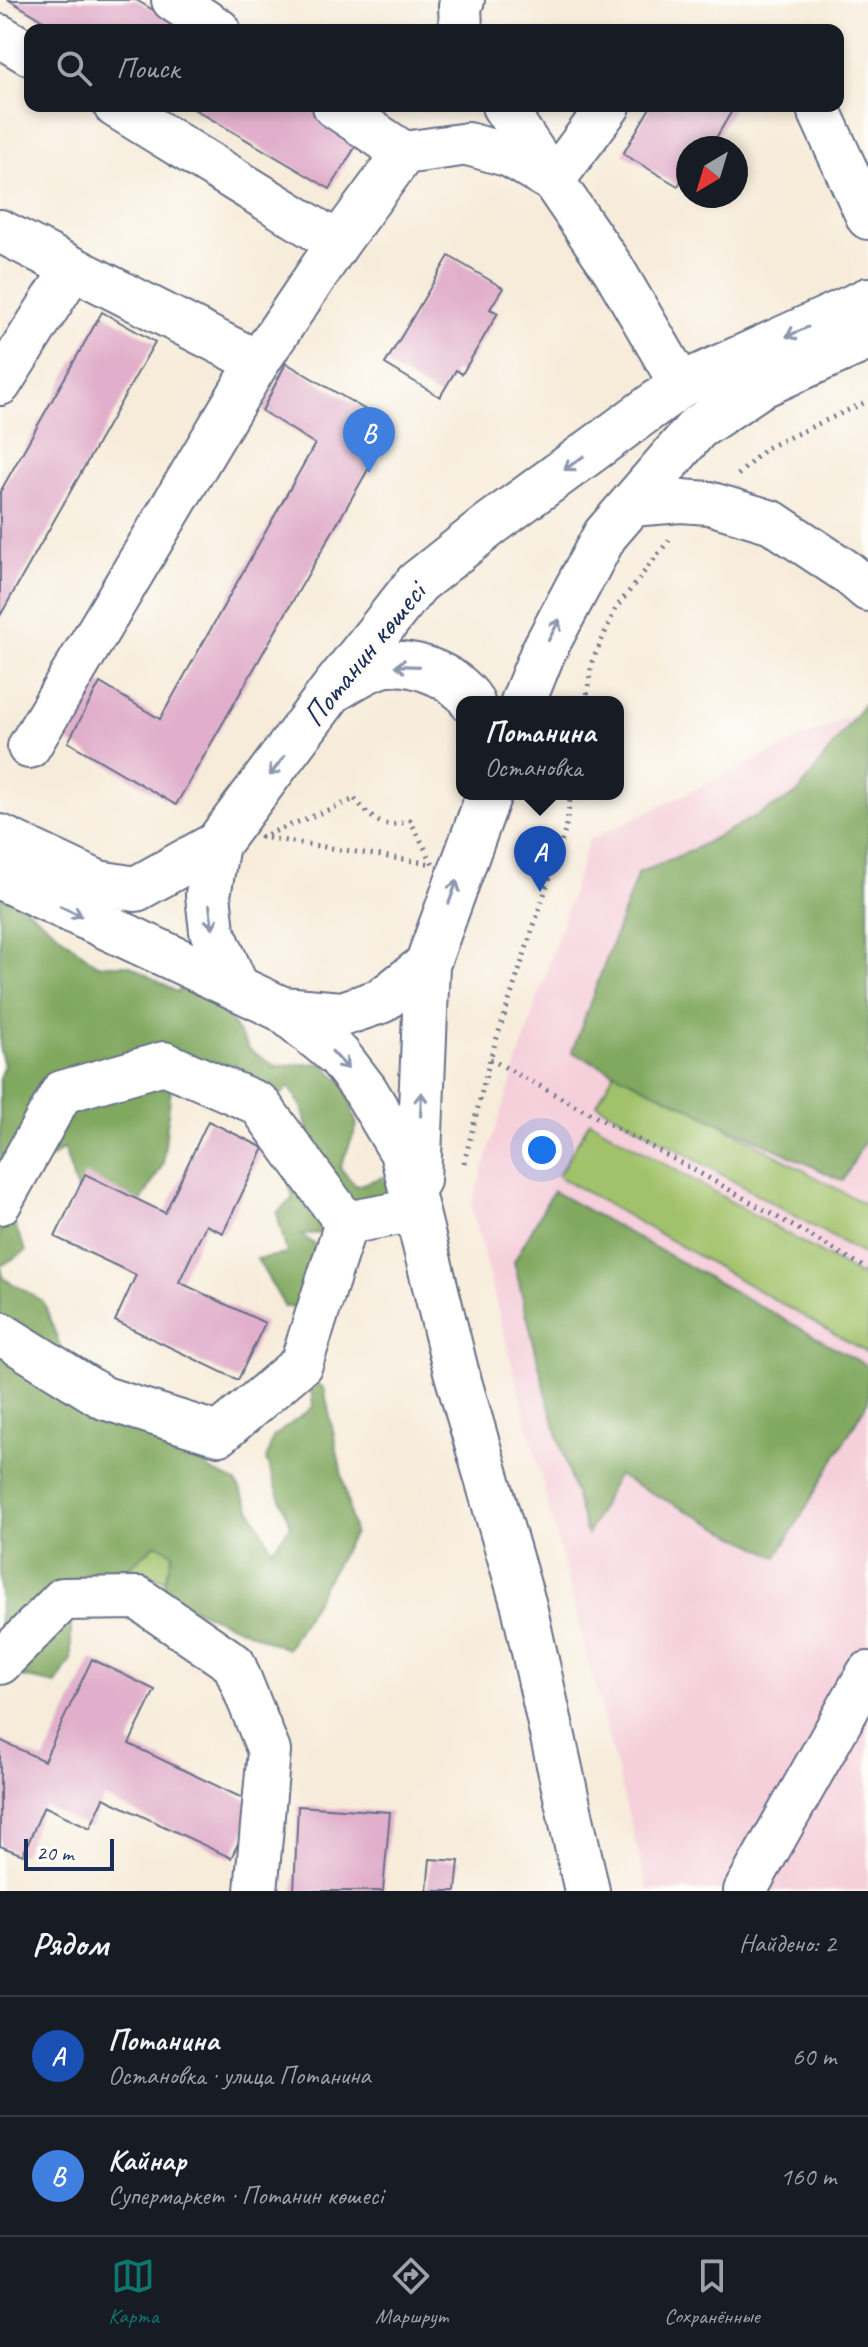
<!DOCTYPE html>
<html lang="ru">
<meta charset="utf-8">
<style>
:root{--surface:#171b24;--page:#20242c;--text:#f1f3f6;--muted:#9ea1a6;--line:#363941;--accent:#0f766e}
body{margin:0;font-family:Caveat,sans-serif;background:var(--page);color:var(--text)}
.compass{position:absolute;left:676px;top:136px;width:72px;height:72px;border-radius:50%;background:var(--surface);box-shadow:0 4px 12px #0003;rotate:218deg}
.scale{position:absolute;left:24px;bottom:20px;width:90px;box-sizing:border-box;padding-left:8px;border:4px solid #1b2f5e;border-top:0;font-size:22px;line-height:28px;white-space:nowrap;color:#1b2f5e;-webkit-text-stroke:6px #fdfcf7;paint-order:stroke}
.you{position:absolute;left:542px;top:1150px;width:28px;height:28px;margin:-20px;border:6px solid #fff;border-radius:50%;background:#1a73e8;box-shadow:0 0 0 12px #1a73e833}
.badge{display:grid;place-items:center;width:52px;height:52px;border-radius:50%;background:var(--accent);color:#fff;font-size:26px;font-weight:700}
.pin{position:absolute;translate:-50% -66px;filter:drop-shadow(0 2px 4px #0008)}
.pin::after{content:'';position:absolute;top:42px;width:28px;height:24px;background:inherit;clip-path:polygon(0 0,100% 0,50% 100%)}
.popup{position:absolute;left:456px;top:696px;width:168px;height:104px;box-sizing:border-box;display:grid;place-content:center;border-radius:16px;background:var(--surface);filter:drop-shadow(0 2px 6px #0005);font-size:26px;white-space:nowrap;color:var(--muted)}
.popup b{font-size:30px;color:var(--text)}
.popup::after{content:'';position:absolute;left:50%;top:100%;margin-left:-16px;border:16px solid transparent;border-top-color:var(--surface)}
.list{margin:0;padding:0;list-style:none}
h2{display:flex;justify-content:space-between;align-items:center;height:104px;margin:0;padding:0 32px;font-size:34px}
h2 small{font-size:26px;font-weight:400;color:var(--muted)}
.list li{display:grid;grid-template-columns:52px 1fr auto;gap:24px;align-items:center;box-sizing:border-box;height:120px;padding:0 32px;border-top:2px solid var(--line)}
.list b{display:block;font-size:30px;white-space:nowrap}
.list p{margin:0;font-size:26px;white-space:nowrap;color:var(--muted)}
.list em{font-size:26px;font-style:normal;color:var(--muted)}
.icon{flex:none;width:44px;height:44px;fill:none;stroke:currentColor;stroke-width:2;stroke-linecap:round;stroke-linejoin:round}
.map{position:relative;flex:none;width:868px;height:1891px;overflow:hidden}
.search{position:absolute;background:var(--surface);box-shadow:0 4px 12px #0003;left:24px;right:24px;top:24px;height:88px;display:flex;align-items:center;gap:20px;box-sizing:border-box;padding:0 28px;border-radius:16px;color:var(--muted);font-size:30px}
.sheet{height:344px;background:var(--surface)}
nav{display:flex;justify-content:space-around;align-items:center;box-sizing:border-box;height:112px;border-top:2px solid var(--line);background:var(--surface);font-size:22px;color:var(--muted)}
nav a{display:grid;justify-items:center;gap:4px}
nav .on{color:var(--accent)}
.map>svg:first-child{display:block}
.built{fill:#f5cfda}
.green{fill:#a1c26b;stroke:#5e7864;stroke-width:2}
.forest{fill:#80a85f;stroke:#4e6c5e;stroke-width:2}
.building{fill:#e1afcb}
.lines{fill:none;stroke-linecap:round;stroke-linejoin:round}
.minor-casing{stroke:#687189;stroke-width:46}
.major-casing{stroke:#687189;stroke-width:48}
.path{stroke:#687189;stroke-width:5;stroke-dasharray:2 6;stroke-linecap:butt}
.minor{stroke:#fff;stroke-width:42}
.major{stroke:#fff;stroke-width:44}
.oneway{stroke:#8d97ae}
.labels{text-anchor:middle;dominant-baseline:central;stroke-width:6;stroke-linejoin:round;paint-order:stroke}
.street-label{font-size:32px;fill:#1b2f5e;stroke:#fdfcf7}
</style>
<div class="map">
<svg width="868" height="1891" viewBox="0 0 868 1891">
<rect width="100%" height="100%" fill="#fdfcf7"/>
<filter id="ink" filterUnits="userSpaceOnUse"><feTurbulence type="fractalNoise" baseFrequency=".0125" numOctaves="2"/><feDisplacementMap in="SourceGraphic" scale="16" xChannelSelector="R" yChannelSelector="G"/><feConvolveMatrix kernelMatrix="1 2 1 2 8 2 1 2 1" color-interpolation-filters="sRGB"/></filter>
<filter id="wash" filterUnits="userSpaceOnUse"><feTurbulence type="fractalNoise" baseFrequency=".006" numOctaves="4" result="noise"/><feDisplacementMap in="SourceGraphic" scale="32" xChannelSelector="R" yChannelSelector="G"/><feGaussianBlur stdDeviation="1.8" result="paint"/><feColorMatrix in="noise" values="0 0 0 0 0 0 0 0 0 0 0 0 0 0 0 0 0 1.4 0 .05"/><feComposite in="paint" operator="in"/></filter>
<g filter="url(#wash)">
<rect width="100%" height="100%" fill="#f7ecda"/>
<path class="built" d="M868 707V1891H648L471 1206 589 840Z"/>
<g class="green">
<path d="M617 1067 868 1206V1257L597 1104Z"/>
<path d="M590 1121 868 1280V1353L558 1176Z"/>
<path d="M143 1540 183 1553 176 1584 130 1569Z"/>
</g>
<g class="forest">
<path d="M868 699V1135L843 1181 572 1052 638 873 690 851 797 794Z"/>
<path d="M7 893 97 965H129L177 992 190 979 233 992 230 1020 250 1050 275 1066 322 1063 346 1086 357 1126 340 1168 356 1186 383 1177 396 1211 332 1233 301 1234 351 1274 308 1306 285 1307 257 1259 287 1254 277 1213 293 1198 287 1177 309 1133 302 1107 289 1087 262 1113 172 1078 163 1164 137 1209 80 1200 64 1149 0 1191V1076L4 1065 0 1050V899Z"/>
<path d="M553 1191 868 1366V1401L777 1557 617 1475 587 1535 548 1402 514 1262Z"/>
<path d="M0 1192 26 1251 1 1266 3 1278 43 1301 68 1367 205 1446 209 1470 236 1482 272 1549 291 1526 266 1460 273 1437 313 1407 310 1380 324 1388 354 1533 287 1649 162 1595 173 1553 156 1544 71 1618V1660L56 1684 7 1674 0 1666Z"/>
</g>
<g id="blocks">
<g class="building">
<path d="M9 0H136L187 30H60Z"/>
<path d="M189 106H316L363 134 330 189Z"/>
<path d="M651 106H728L733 109 710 148H688V170L678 186 623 154Z"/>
<path d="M449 256 503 288 490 309 498 313 462 374 456 370 440 397 385 364Z"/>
<path d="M102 312 155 342 0 616V492Z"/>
<path d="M286 363 393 426 176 805 68 742 100 683 160 719 315 444 262 411Z"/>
<path d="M208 1121 264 1148 223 1233 206 1225 179 1282 265 1323 238 1380 115 1321 136 1275 55 1237 85 1174 165 1213Z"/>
<path d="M92 1659 155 1690 129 1744 257 1805 231 1858 104 1798 90 1828 44 1806 23 1855 0 1846V1740L44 1761Z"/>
<path d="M298 1806 390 1812 383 1891H294Z"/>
<path d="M430 1859 459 1861 456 1891H427Z"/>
</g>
</g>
</g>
<g filter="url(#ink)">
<use href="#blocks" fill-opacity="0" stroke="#687189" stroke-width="2"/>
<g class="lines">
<defs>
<g id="minor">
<path d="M173 0 219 30"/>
<path d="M461 30 460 5 463 0"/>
<path d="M0 36 30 54"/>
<path d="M115 106 338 243"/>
<path d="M334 106 404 153"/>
<path d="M503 106 553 181 609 106"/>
<path d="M817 106 868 218"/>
<path d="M0 231 258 362"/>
<path d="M0 384 73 268"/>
<path d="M631 505 681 501 709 503 772 522 847 572 868 590"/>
<path d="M29 747 258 362 338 243 404 153 468 144 510 156 553 181 614 270 681 385"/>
<path d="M0 1203 62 1092 164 1063 259 1104 346 1223"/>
<path d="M346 1223 417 1210"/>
<path d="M0 1333 104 1398 219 1434 301 1364 346 1223"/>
<path d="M0 1663 63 1599 138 1598 234 1664 269 1751 256 1891"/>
<path d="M745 1891 868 1673"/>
</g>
<g id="major">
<path d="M337 688C349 681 363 671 376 667 407 656 455 675 472 702"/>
<path d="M523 702 543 652 605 535 697 428 760 386 868 338"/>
<path d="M0 837 98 883 136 889 217 844 333 689 417 583 491 524 681 385 868 300"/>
<path d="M217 844 208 895 212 931 236 986"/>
<path d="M0 877 282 1009 339 1056 365 1090 402 1152 456 1371 524 1606 587 1891"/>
<path d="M282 1009 342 1014 381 1001 427 965"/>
<path d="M418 1180 427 965 489 794"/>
</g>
</defs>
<use href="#minor" class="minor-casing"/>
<use href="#major" class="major-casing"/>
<g class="path">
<path d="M738 475 766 448 868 401"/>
<path d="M586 702 592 662 616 608 670 539"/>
<path d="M355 799C372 819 383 832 410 820L433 864 261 837Z"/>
<path d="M490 1059 714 1181 868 1269"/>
<path d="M464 1163 490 1059 565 831 571 794"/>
</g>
<use href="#minor" class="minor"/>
<use href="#major" class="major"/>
</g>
<defs><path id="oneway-shaft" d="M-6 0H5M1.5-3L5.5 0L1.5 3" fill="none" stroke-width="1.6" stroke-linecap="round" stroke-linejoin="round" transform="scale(2)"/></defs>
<g class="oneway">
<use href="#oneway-shaft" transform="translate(797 332) rotate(156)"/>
<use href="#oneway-shaft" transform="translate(574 463) rotate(144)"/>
<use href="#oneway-shaft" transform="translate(554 630) rotate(-62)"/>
<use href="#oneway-shaft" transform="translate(407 666) rotate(-178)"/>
<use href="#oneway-shaft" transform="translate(277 766) rotate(127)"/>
<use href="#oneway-shaft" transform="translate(453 892) rotate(-70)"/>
<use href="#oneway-shaft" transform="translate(71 911) rotate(25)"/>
<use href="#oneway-shaft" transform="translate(211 917) rotate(83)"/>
<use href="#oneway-shaft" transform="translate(340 1060) rotate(48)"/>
<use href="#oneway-shaft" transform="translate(421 1104) rotate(-88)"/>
</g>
</g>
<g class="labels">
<g class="street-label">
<text transform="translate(364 654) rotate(-51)">Потанин көшесі</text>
</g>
</g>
</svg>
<svg class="compass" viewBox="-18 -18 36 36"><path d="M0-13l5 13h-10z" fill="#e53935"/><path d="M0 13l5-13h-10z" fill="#9ea1a6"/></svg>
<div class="scale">20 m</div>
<div class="you"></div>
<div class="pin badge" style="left:540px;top:892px;background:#1a4fb4">A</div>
<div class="popup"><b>Потанина</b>Остановка</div>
<div class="pin badge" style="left:369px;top:473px;background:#3f7fe0">B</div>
<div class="search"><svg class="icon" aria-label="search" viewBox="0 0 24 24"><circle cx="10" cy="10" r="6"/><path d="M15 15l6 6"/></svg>Поиск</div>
</div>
<section class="sheet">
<h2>Рядом<small>Найдено: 2</small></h2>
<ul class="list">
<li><span class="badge" style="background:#1a4fb4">A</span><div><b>Потанина</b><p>Остановка · улица Потанина</p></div><em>60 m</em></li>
<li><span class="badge" style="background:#3f7fe0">B</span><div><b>Кайнар</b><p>Супермаркет · Потанин көшесі</p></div><em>160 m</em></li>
</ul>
</section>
<nav>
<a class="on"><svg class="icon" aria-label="map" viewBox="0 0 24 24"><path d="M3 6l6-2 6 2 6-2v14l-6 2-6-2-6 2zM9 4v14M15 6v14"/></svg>Карта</a>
<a><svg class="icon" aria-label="directions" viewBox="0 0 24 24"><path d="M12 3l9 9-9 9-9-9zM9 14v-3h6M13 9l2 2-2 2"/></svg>Маршрут</a>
<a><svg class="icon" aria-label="saved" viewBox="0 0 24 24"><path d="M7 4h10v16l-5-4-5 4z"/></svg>Сохранённые</a>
</nav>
